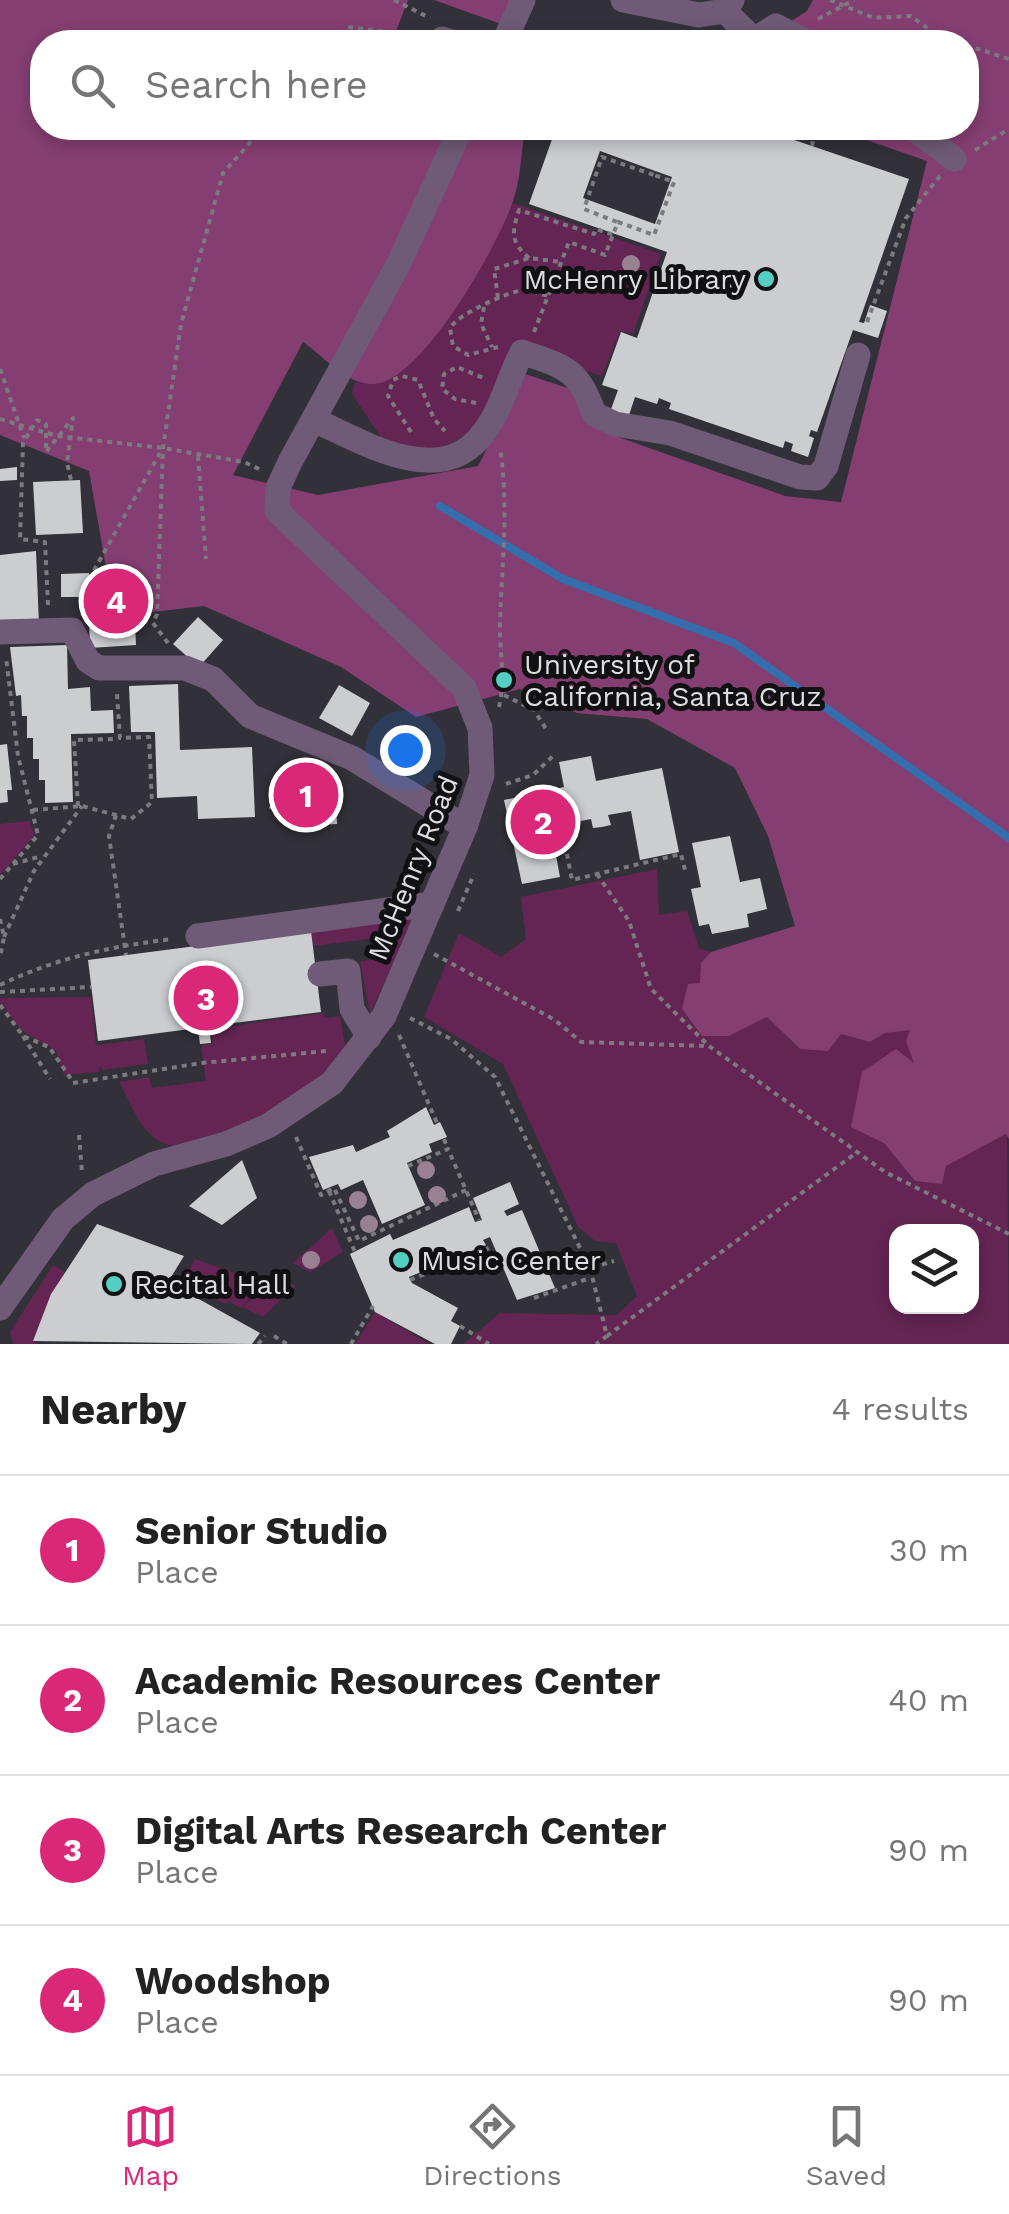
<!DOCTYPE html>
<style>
:root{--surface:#fff;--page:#f6f6f6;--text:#222;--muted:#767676;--line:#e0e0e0;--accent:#db2777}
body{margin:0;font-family:"Work Sans",sans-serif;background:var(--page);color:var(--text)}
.controls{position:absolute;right:30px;bottom:30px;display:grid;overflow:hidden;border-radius:20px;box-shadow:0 5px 15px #0003}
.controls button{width:90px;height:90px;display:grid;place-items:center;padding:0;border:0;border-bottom:2px solid var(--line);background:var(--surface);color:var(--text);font:50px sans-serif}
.you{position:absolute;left:405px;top:750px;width:35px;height:35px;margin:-25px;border:8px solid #fff;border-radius:50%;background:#1a73e8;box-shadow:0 0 0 15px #1a73e833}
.badge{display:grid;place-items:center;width:65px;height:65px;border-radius:50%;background:var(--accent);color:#fff;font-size:32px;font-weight:700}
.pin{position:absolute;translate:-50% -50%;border:5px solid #fff;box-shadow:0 2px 10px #0006}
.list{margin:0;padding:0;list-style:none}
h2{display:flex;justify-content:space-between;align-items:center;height:130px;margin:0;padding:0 40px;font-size:42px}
h2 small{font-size:32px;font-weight:400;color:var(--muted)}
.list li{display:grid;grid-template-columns:65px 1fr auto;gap:30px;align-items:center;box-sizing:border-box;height:150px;padding:0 40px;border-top:2px solid var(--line)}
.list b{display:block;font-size:38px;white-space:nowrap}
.list p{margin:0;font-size:32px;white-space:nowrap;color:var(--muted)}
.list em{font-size:32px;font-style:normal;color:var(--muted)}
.icon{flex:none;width:55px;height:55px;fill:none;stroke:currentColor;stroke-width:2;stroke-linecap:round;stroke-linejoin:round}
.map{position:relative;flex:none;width:1009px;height:1344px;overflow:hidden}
.search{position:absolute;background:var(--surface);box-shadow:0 5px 15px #0003;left:30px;right:30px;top:30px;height:110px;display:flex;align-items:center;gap:25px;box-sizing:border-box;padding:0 35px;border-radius:40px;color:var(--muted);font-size:38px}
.sheet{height:730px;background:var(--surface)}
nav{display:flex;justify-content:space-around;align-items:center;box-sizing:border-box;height:140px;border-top:2px solid var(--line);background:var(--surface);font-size:28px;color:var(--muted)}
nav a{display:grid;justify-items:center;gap:5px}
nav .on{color:var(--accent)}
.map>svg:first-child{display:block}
.built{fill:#323038;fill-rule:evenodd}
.green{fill:#642554;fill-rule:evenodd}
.forest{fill:#853e72}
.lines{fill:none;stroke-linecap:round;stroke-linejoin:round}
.stream{stroke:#346ead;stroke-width:8}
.building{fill:#cbcdd1;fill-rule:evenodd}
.path{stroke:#7b7a7e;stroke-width:4;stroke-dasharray:5 5;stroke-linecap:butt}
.minor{stroke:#6f5a77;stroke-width:25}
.tree{fill:#998192}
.poi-dot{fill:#55cec4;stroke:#111012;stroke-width:4}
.labels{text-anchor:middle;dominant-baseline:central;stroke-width:10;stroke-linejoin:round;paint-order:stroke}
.poi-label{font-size:28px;fill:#dedde0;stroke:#111012;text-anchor:start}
.street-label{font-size:28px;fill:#dedde0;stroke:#111012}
</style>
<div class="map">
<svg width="1009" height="1344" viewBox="0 0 1009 1344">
<rect width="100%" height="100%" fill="#28272b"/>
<path class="built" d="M0 0H1009V1344H0ZM42 42H966V128H42ZM896 1232H972V1306H896Z"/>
<g class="green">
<path d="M513 203 661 254 633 334 620 331 602 376 517 349C485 416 491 433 415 456L380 436 352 394 355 382 377 384 457 306Z"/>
<path d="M30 821 34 836 0 875V824Z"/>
<path d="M657 869 659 915 687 911 699 948 711 952 701 963 729 1036 767 1017 799 1049 841 1034 870 1042 885 1033 910 1029 916 1065 884 1143 915 1181 1007 1134 1009 1344H463L500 1313 617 1315 637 1296 616 1243 595 1241 578 1227 503 1064 424 1017 459 933 501 957 526 939 521 897ZM896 1232H972V1306H896Z"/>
<path d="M409 917 412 923 370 1013 360 961 387 958 384 937 313 946 311 931Z"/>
<path d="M91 997 96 1045 144 1039 148 1064 103 1070 100 1066 99 1072 64 1075 56 1051 21 1030 0 1002V998Z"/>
<path d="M323 1013 325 1018 340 1016 346 1052C320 1084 197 1168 157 1140 139 1128 129 1100 119 1082L149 1077 152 1088 206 1081 201 1045 213 1044 211 1029Z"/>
<path d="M332 1228 343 1252 310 1272 293 1263Z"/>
<path d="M195 1259 266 1284 240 1308 229 1301 225 1304 183 1281Z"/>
<path d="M53 1265 65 1272 51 1294 33 1341 38 1344H13L10 1332Z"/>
<path d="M278 1276 295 1286 263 1317 242 1307Z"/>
<path d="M375 1312 429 1344H355Z"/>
</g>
<g class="forest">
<path d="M0 0H408L392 42H42V128H525C521 152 521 181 512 204 497 247 422 380 375 384 347 386 324 356 303 342L233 475 318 495 478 466 525 374 568 388 604 432 785 496 841 502 927 161 832 128H966V42H759L807 11 813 0H1009V1139L1006 1134 946 1166 942 1184 915 1181 884 1143 851 1127 862 1072 896 1049 914 1063 906 1041 910 1030 885 1033 870 1042 841 1034 828 1051 800 1049 767 1017 729 1036H702L682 1009 688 984 700 983 701 963 711 952 795 926 768 836 735 768 647 719 577 713 520 689 416 717 341 667 204 606 144 613 131 574 107 573 89 471 0 435Z"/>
<path d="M434 0H513L501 24Z"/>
</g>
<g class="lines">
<path class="stream" d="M440 506 563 579 734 643 1009 838"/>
</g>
<g class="building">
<path d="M556 128H759L909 179 859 322 864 323 870 305 887 311 878 338 853 330 817 432 811 430 809 436 814 438 808 457 791 451 793 444 785 441 783 448 669 409 671 403 659 398 657 404 635 397 628 418 610 412 618 390 602 385 621 332 637 338 667 252 529 204ZM600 151 672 177 655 224 583 198Z"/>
<path d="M17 467V480L0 481V469Z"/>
<path d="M80 480 83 533 36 535 33 482Z"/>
<path d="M36 551 39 625 0 627V555Z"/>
<path d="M89 573 90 597H61V574Z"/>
<path d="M133 583 136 645 90 648 89 619 99 618 97 585Z"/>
<path d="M198 617 223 640 199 667 173 644Z"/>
<path d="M67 645 68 689 90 687 91 711 113 710 114 733 71 734 73 802 45 803V780H39V759H33V738H27V716H22L21 695 16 696 10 647Z"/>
<path d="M178 684 180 750 252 747 255 817 198 819 197 796 157 798 155 732H131L129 686Z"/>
<path d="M339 685 370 703 352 736 319 718Z"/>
<path d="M7 744 12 790H7L8 802 0 803V745Z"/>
<path d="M591 756 596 781 662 768 679 852 640 860 631 811 608 815 611 825 602 827 593 828 591 819 550 827 551 833 558 832 562 849 555 850 560 877 522 884 504 800 564 787 559 762Z"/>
<path d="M321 771 335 779 337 824 301 826 269 808 285 781 315 778Z"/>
<path d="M730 836 740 882 760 878 767 909 747 914 749 927 712 934 709 924 699 926 691 889 701 887 692 843Z"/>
<path d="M311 931 321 1012 209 1026 211 1043 200 1044 198 1028 98 1041 88 960Z"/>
<path d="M426 1107 434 1125 440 1122 447 1137 429 1144 432 1152 407 1163 425 1205 382 1224 363 1180 341 1190 338 1184 323 1190 309 1157 353 1145 356 1152 390 1137 387 1131Z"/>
<path d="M242 1160 257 1198 222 1225 189 1206Z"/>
<path d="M510 1182 519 1204 504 1211 507 1216 522 1210 555 1288 517 1300 490 1237 483 1240 486 1245 409 1277 412 1283 458 1308 451 1321 460 1326 451 1344H435L375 1312 350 1254 390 1234 393 1240 469 1207 475 1222 482 1220 473 1198Z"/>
<path d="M97 1224 184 1256 168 1282 260 1333 252 1344 33 1341 51 1294Z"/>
</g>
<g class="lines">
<g class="path">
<path d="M394 0 430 18"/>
<path d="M830 0 874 18 911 16 938 36 958 42"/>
<path d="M818 19 854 0"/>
<path d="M335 42 348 27 418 36"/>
<path d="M660 42 661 30"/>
<path d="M966 45 1009 59"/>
<path d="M812 146 815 128"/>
<path d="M975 150 1009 129"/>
<path d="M617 222 584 209 602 157 654 175"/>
<path d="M529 258C510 242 512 232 519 210L594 234 596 229 614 235"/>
<path d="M498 298 494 269 529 258 562 262"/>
<path d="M484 307 481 324 492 347"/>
<path d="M867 322 906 218 940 176"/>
<path d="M534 332 569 242 605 255 618 222 654 235 674 182 654 175 655 171"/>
<path d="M498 347 468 355 453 346 450 328C458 314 507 292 524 290 532 290 542 295 549 296"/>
<path d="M0 369 24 438"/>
<path d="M476 403 455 399 442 389 444 374 457 367 486 379"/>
<path d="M0 419 57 436 163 448 244 462 259 469"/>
<path d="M411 432 388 396 393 380 402 376 418 380 434 419 445 431"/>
<path d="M198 456 206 559"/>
<path d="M48 605 45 542 20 539 23 443 37 420 46 424V452L73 418 67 463 71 480"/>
<path d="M88 614 95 613 93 572 160 453"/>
<path d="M168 643 153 623 157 614 163 448 181 324 223 173 263 128"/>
<path d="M504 695 534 710 548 732"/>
<path d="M499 707C506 677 499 651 500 621 502 562 509 507 500 448"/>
<path d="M506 784 533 775 555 754"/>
<path d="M78 806 74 740 118 739"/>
<path d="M33 810 82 806 131 819 152 802 149 737 120 738 117 694"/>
<path d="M116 815 109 836 126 955"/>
<path d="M565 844 572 880 681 854 686 874"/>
<path d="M13 864 42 856"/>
<path d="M597 874 629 921 651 989 709 1046"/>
<path d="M0 879 38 835 18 756 6 657"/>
<path d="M458 911 474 874"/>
<path d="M0 919 4 937 0 957"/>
<path d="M4 937 34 871 82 806"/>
<path d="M434 954 555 1020 581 1042 709 1046 885 1172 1009 1234"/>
<path d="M0 985C56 958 112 946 173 939"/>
<path d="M0 992 91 987"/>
<path d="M0 1005 23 1036 49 1047 71 1079"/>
<path d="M410 1018 451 1039 495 1077 590 1268 614 1261"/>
<path d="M399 1035 437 1123"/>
<path d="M23 1036 50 1079"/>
<path d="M73 1083 202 1063 327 1051"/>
<path d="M79 1135 82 1172"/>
<path d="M296 1137 321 1195 334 1188 359 1241 466 1190"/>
<path d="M444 1139 448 1149"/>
<path d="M408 1166 448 1149 479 1220"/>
<path d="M329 1191 355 1252"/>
<path d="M477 1252 503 1266"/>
<path d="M590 1268 607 1336 596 1344"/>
<path d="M410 1280 494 1246"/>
<path d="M534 1298 590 1278"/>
<path d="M460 1326 489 1344"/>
<path d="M274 1336 287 1344"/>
<path d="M607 1336 856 1153"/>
<path d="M258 1344 265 1336"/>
<path d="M351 1344 373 1306"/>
</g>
<g class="minor">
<path d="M623 0 699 15 725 11 732 0"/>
<path d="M725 11 754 40 776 26 807 42"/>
<path d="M442 39 452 42"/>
<path d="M504 42 523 0"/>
<path d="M913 128 954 159"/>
<path d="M314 420C363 442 442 492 485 431 502 408 509 377 522 352 564 367 579 368 594 414L615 424 670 433 800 477 817 478 826 466 858 355"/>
<path d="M0 632 72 630 88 661 99 668H185L213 679 250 716 352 758 465 827"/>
<path d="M198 936 432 904"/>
<path d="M320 974 348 971 352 1009 369 1037"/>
<path d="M0 1308 63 1219 93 1194 154 1164 226 1144 268 1126 332 1083 384 1016 465 827 482 775 480 728 464 688 277 511 278 488 290 462 398 265 461 128"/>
</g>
</g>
<g class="tree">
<circle cx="631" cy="264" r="9"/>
<circle cx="426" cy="1170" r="9"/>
<circle cx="437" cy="1195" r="9"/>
<circle cx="358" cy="1200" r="9"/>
<circle cx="369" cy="1224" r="9"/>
<circle cx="311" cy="1260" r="9"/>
</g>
<g class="poi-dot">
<circle cx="766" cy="279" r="10"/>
<circle cx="504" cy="680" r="10"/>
<circle cx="401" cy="1260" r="10"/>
<circle cx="114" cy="1284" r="10"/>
</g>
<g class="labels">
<g class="poi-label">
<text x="746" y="279" text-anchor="end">McHenry Library</text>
<text x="524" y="664">University of<tspan x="524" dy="32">California, Santa Cruz</tspan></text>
<text x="421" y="1260">Music Center</text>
<text x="134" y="1284">Recital Hall</text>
</g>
<g class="street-label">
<text transform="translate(413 868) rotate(-68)">McHenry Road</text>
</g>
</g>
</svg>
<div class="controls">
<button><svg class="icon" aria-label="layers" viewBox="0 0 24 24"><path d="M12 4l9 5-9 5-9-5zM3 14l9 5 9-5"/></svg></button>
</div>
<div class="you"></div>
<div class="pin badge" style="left:306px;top:795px">1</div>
<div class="pin badge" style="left:543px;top:822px">2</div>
<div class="pin badge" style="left:206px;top:998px">3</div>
<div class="pin badge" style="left:116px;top:601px">4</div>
<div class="search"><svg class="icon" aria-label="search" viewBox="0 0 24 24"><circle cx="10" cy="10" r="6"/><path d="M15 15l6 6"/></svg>Search here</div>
</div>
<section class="sheet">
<h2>Nearby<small>4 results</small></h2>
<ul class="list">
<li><span class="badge">1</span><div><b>Senior Studio</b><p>Place</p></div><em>30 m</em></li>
<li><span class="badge">2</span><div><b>Academic Resources Center</b><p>Place</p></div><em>40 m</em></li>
<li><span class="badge">3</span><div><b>Digital Arts Research Center</b><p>Place</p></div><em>90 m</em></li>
<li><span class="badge">4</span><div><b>Woodshop</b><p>Place</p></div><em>90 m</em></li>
</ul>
</section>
<nav>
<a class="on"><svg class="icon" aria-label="map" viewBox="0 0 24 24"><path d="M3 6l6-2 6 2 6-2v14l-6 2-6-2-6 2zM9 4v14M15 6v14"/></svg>Map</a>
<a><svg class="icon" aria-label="directions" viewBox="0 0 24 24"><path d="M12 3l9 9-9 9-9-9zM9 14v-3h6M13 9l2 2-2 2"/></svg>Directions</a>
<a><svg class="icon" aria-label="saved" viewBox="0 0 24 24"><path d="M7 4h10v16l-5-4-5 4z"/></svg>Saved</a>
</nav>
